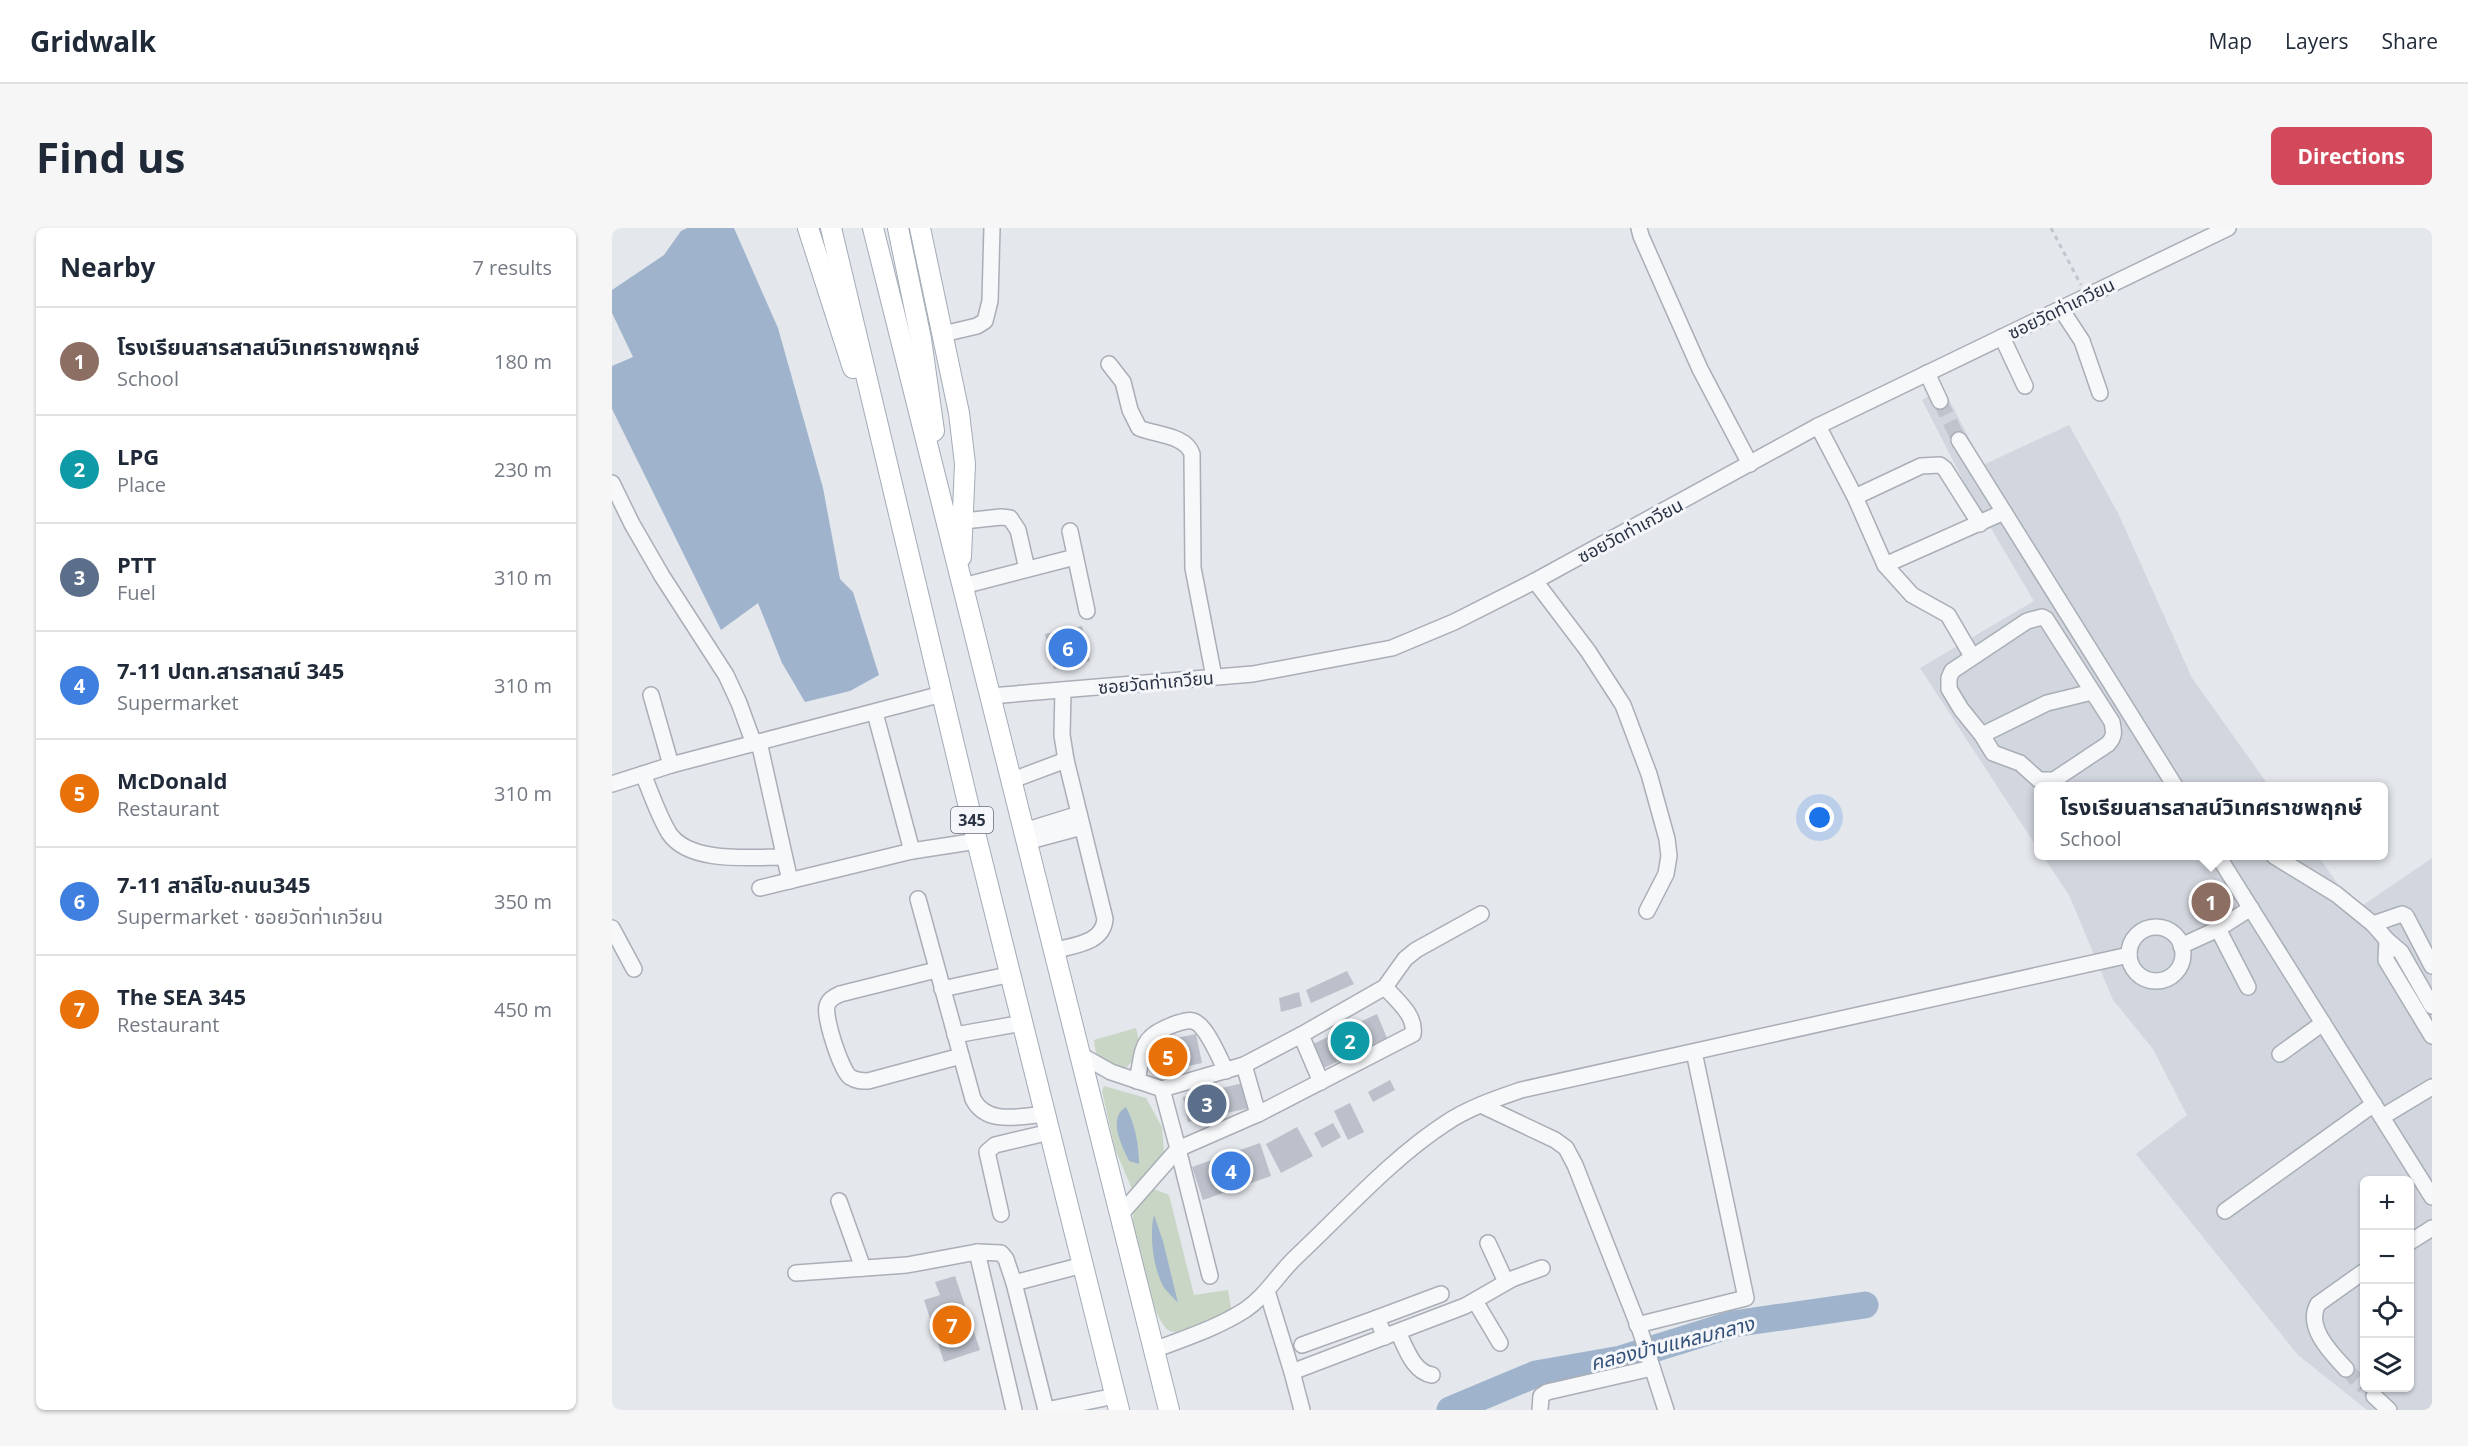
<!DOCTYPE html>
<meta charset="utf-8">
<style>
:root{--surface:#fff;--page:#f6f6f7;--text:#1f2937;--muted:#747a83;--line:#e0e1e3;--accent:#d1495b}
body{margin:0;font-family:"Open Sans","Noto Sans Thai",sans-serif;background:var(--page);color:var(--text)}
.controls{position:absolute;right:18px;bottom:18px;display:grid;overflow:hidden;border-radius:9px;box-shadow:0 2px 4px #0004}
.controls button{width:54px;height:54px;display:grid;place-items:center;padding:0;border:0;border-bottom:2px solid var(--line);background:var(--surface);color:var(--text);font:30px sans-serif}
.you{position:absolute;left:1208px;top:590px;width:21px;height:21px;margin:-15px;border:4px solid #fff;border-radius:50%;background:#1a73e8;box-shadow:0 0 0 9px #1a73e833}
.badge{display:grid;place-items:center;width:39px;height:39px;border-radius:50%;background:var(--accent);color:#fff;font-size:20px;font-weight:700}
.pin{position:absolute;translate:-50% -50%;border:3px solid #fff;box-shadow:0 2px 6px #0006}
.popup{position:absolute;left:1422px;top:554px;width:354px;height:78px;box-sizing:border-box;display:grid;place-content:center;border-radius:9px;background:var(--surface);filter:drop-shadow(0 2px 4px #0005);font-size:20px;white-space:nowrap;color:var(--muted)}
.popup b{font-size:22px;color:var(--text)}
.popup::after{content:'';position:absolute;left:50%;top:100%;margin-left:-12px;border:12px solid transparent;border-top-color:var(--surface)}
.list{margin:0;padding:0;list-style:none}
h2{display:flex;justify-content:space-between;align-items:center;height:78px;margin:0;padding:0 24px;font-size:26px}
h2 small{font-size:20px;font-weight:400;color:var(--muted)}
.list li{display:grid;grid-template-columns:39px 1fr auto;gap:18px;align-items:center;box-sizing:border-box;height:108px;padding:0 24px;border-top:2px solid var(--line)}
.list b{display:block;font-size:22px;white-space:nowrap}
.list p{margin:0;font-size:20px;white-space:nowrap;color:var(--muted)}
.list em{font-size:20px;font-style:normal;color:var(--muted)}
.icon{flex:none;width:33px;height:33px;fill:none;stroke:currentColor;stroke-width:2;stroke-linecap:round;stroke-linejoin:round}
.map{position:relative;flex:none;width:1820px;height:1182px;overflow:hidden;border-radius:9px}
header{display:flex;align-items:center;gap:36px;box-sizing:border-box;height:84px;padding:0 30px;background:var(--surface);border-bottom:2px solid var(--line)}
header strong{font-size:28px}
nav{display:flex;gap:33px;margin-inline-start:auto;font-size:21px}
.intro{display:flex;align-items:center;justify-content:space-between;box-sizing:border-box;height:144px;padding:0 36px}
h1{margin:0;font-size:42px}
.button{padding:15px 27px;border-radius:9px;background:var(--accent);color:#fff;font-size:21px;font-weight:700}
main{display:flex;gap:36px;padding:0 36px}
aside{flex:1;background:var(--surface);border-radius:9px;box-shadow:0 2px 4px #0004}
.map>svg:first-child{display:block}
.built{fill:#d2d6de;fill-rule:evenodd}
.green{fill:#c9d6c5}
.water{fill:#9fb4cc}
.lines{fill:none;stroke-linecap:round;stroke-linejoin:round}
.river{stroke:#9fb4cc;stroke-width:27}
.building{fill:#bbc0ca}
.minor-tunnel{stroke:#bfc3cb;stroke-width:15;stroke-dasharray:15 8;stroke-linecap:butt}
.minor-casing{stroke:#a9aeb7;stroke-width:18}
.major-casing{stroke:#a3abb8;stroke-width:22}
.path{stroke:#c2c5cb;stroke-width:3;stroke-dasharray:4.5 4.5;stroke-linecap:butt}
.minor{stroke:#f7f8fa;stroke-width:15}
.major{stroke:#fff;stroke-width:20}
.labels{text-anchor:middle;dominant-baseline:central;stroke-width:6;stroke-linejoin:round;paint-order:stroke}
.shield{fill:#f4f6f9;stroke:#676e7b;stroke-width:1.5}
.shield-label{font-size:16px;font-weight:bold;fill:#2b3445}
.street-label{font-size:18px;fill:#2b3445;stroke:#f4f6f9}
.water-label{font-size:20px;font-style:italic;fill:#34527a;stroke:#f4f6f9}
</style>
<header>
<strong>Gridwalk</strong>
<nav><a>Map</a><a>Layers</a><a>Share</a></nav>
</header>
<div class="intro"><h1>Find us</h1><a class="button">Directions</a></div>
<main>
<aside>
<h2>Nearby<small>7 results</small></h2>
<ul class="list">
<li><span class="badge" style="background:#8d6e63">1</span><div><b>โรงเรียนสารสาสน์วิเทศราชพฤกษ์</b><p>School</p></div><em>180 m</em></li>
<li><span class="badge" style="background:#0f9aa8">2</span><div><b>LPG</b><p>Place</p></div><em>230 m</em></li>
<li><span class="badge" style="background:#5c6f8a">3</span><div><b>PTT</b><p>Fuel</p></div><em>310 m</em></li>
<li><span class="badge" style="background:#3f7fe0">4</span><div><b>7-11 ปตท.สารสาสน์ 345</b><p>Supermarket</p></div><em>310 m</em></li>
<li><span class="badge" style="background:#e8710a">5</span><div><b>McDonald</b><p>Restaurant</p></div><em>310 m</em></li>
<li><span class="badge" style="background:#3f7fe0">6</span><div><b>7-11 สาลีโข-ถนน345</b><p>Supermarket · ซอยวัดท่าเกวียน</p></div><em>350 m</em></li>
<li><span class="badge" style="background:#e8710a">7</span><div><b>The SEA 345</b><p>Restaurant</p></div><em>450 m</em></li>
</ul>
</aside>
<div class="map">
<svg width="1820" height="1182" viewBox="0 0 1820 1182">
<rect width="100%" height="100%" fill="#e4e7ec"/>
<g class="built">
<path d="M1331 160 1371 237 1457 197 1506 285 1580 450 1657 558H1426V621L1308 440 1422 373 1355 260 1310 172Z"/>
<path d="M1431 628H1706L1744 682 1820 630V1182H1755L1686 1127 1524 926 1575 887 1541 821 1501 772 1457 667ZM1752 952H1798V1160H1752Z"/>
</g>
<g class="green">
<path d="M524 800C529 818 526 828 513 841L490 834 484 826 482 812Z"/>
<path d="M492 858 534 870 550 899 552 925 520 961 503 921 490 863Z"/>
<path d="M542 961 557 967 582 1067 616 1062 620 1086C607 1090 569 1108 558 1103 541 1096 520 1009 521 990 521 978 534 969 542 961Z"/>
</g>
<g class="water">
<path d="M75 0H122L166 100 211 260 228 351 241 364 267 447 238 463 193 474 170 435 146 375 109 402 0 181V138L21 129 0 85V62L52 27 69 3Z"/>
<path d="M514 879C523 896 527 917 527 936L517 933C510 918 495 890 514 879Z"/>
<path d="M542 987 551 1013 566 1075C562 1070 557 1066 553 1061 541 1043 537 1007 542 987Z"/>
</g>
<g class="lines">
<path class="river" d="M838 1182 924 1146 1009 1131 1121 1096 1253 1077"/>
</g>
<g class="building">
<path d="M470 398 478 433 442 441 433 406Z"/>
<path d="M735 743 742 756 699 775 694 762Z"/>
<path d="M687 764 690 778 669 784 667 770Z"/>
<path d="M765 786 775 810 712 840 701 816Z"/>
<path d="M584 806 590 835 550 844 543 841 539 824 540 815Z"/>
<path d="M778 852 783 862 761 874 756 864Z"/>
<path d="M631 855 637 880 576 894 571 869Z"/>
<path d="M738 875 752 904 736 912 722 883Z"/>
<path d="M721 895 729 909 710 920 702 905Z"/>
<path d="M685 899 701 928 669 945 654 916Z"/>
<path d="M648 915 659 948 591 972 580 939Z"/>
<path d="M343 1048 368 1122 332 1134 312 1072 328 1067 323 1054Z"/>
</g>
<g class="lines">
<g class="minor-tunnel">
<path d="M1328 173 1347 212"/>
<path d="M1734 1141 1752 1159"/>
</g>
<defs>
<g id="minor">
<path d="M1027 0 1029 8 1088 141 1138 236"/>
<path d="M1449 81 1470 113 1488 165"/>
<path d="M331 106 365 98 373 93 378 73 380 0"/>
<path d="M1390 109 1413 158"/>
<path d="M497 136 511 154 518 182 527 200C543 207 574 207 580 226L581 340 602 449"/>
<path d="M1315 145 1328 173"/>
<path d="M1206 198 1243 269 1273 337 1300 367 1336 387 1360 428"/>
<path d="M1347 212 1563 558"/>
<path d="M0 255 20 296 50 348 114 447 127 475 142 516"/>
<path d="M1243 269 1309 238 1328 237 1333 241 1368 296"/>
<path d="M352 293 389 289 398 290 406 302 415 341"/>
<path d="M458 303 475 383"/>
<path d="M1273 337 1392 284"/>
<path d="M923 353 976 423 1011 477 1037 546 1055 611 1057 628 1054 646 1035 683"/>
<path d="M351 358 463 329"/>
<path d="M1430 389 1434 391 1500 494C1502 504 1503 508 1496 516L1442 552H1427L1408 535 1381 525 1370 507 1349 481 1337 461V450L1340 443 1415 393Z"/>
<path d="M39 467 59 537"/>
<path d="M378 468 641 446 780 420 842 394 923 353 1206 198 1616 0"/>
<path d="M263 485 300 623"/>
<path d="M1370 507 1435 475 1480 464"/>
<path d="M147 514 178 653"/>
<path d="M31 546C39 565 46 587 57 605 77 636 140 629 171 629"/>
<path d="M398 553 454 532"/>
<path d="M0 556 59 537 330 466"/>
<path d="M412 603 467 586"/>
<path d="M414 614 470 599"/>
<path d="M1606 628 1820 969"/>
<path d="M1662 628 1724 666 1761 696 1775 712 1789 724 1820 778"/>
<path d="M148 660 300 623 365 613"/>
<path d="M306 671 361 871C375 898 408 888 434 886"/>
<path d="M1761 696 1790 686 1794 688 1820 738"/>
<circle cx="1544" cy="726" r="27"/>
<path d="M0 700 22 741"/>
<path d="M1606 701 1636 759"/>
<path d="M1775 712 1774 732 1820 808"/>
<path d="M1569 718 1606 701 1639 680"/>
<path d="M441 723C461 717 491 716 493 691L454 532 450 507 451 462"/>
<path d="M324 742 228 766C222 769 217 771 215 778 212 790 229 842 238 849 244 853 250 853 256 853L349 828"/>
<path d="M330 761 400 746"/>
<path d="M343 807 411 795"/>
<path d="M689 807 709 854"/>
<path d="M467 826 499 844 550 861 566 921 508 987"/>
<path d="M1668 826 1711 795"/>
<path d="M632 837 646 886"/>
<path d="M525 853C532 820 527 809 563 796 570 794 578 790 585 795 596 802 608 831 614 843"/>
<path d="M550 861 632 837 689 807 773 759 793 731 804 722 869 686"/>
<path d="M869 877 943 912 954 920 963 937 1028 1102 1054 1182"/>
<path d="M1770 889 1820 859"/>
<path d="M227 973 251 1040"/>
<path d="M1613 983 1762 876"/>
<path d="M389 986 375 924 383 917 438 904"/>
<path d="M1798 1014 1820 1000"/>
<path d="M876 1015 894 1054"/>
<path d="M365 1024 402 1182"/>
<path d="M184 1045 295 1037 365 1024 389 1025 394 1031 402 1055 471 1037"/>
<path d="M598 1048 566 921 646 886 801 806C804 787 785 773 773 759"/>
<path d="M402 1055 434 1182"/>
<path d="M655 1063 680 1144 853 1078 900 1051 930 1040"/>
<path d="M863 1073 888 1115"/>
<path d="M1025 1097 1134 1070 1082 824"/>
<path d="M786 1104C794 1120 801 1144 820 1147"/>
<path d="M773 1109 765 1090 829 1066"/>
<path d="M690 1117 765 1090"/>
<path d="M542 1122C573 1110 605 1100 633 1082 654 1068 666 1046 684 1029 731 985 780 930 834 895 856 880 883 871 909 862L1517 727"/>
<path d="M1734 1141C1719 1125 1693 1099 1706 1076L1751 1044"/>
<path d="M680 1144 690 1182"/>
<path d="M1762 1168 1777 1182"/>
<path d="M434 1182 503 1168"/>
<path d="M928 1182 929 1168 935 1164 1040 1140"/>
</g>
<g id="major">
<path d="M196 0 241 140"/>
<path d="M219 0 365 613 507 1182"/>
<path d="M261 0 557 1182"/>
<path d="M286 0 309 111 322 203"/>
<path d="M308 0 347 185 353 236 349 329"/>
</g>
</defs>
<use href="#minor" class="minor-casing"/>
<use href="#major" class="major-casing"/>
<path class="path" d="M1439 0 1469 57"/>
<use href="#minor" class="minor"/>
<use href="#major" class="major"/>
</g>
<g class="labels">
<rect class="shield" x="339" y="579" width="42" height="26" rx="4.5"/>
<g class="shield-label">
<text x="360" y="592">345</text>
</g>
<g class="street-label">
<text transform="translate(1449 80) rotate(-26)">ซอยวัดท่าเกวียน</text>
<text transform="translate(1018 302) rotate(-28)">ซอยวัดท่าเกวียน</text>
<text transform="translate(544 454) rotate(-5)">ซอยวัดท่าเกวียน</text>
</g>
<g class="water-label">
<text transform="translate(1060 1115) rotate(-14)">คลองบ้านแหลมกลาง</text>
</g>
</g>
</svg>
<div class="controls">
<button>+</button>
<button>−</button>
<button><svg class="icon" aria-label="locate" viewBox="0 0 24 24"><circle cx="12" cy="12" r="6"/><path d="M12 2v4M12 18v4M2 12h4M18 12h4"/></svg></button>
<button><svg class="icon" aria-label="layers" viewBox="0 0 24 24"><path d="M12 4l9 5-9 5-9-5zM3 14l9 5 9-5"/></svg></button>
</div>
<div class="you"></div>
<div class="pin badge" style="left:1599px;top:674px;background:#8d6e63">1</div>
<div class="popup"><b>โรงเรียนสารสาสน์วิเทศราชพฤกษ์</b>School</div>
<div class="pin badge" style="left:738px;top:813px;background:#0f9aa8">2</div>
<div class="pin badge" style="left:595px;top:876px;background:#5c6f8a">3</div>
<div class="pin badge" style="left:619px;top:943px;background:#3f7fe0">4</div>
<div class="pin badge" style="left:556px;top:829px;background:#e8710a">5</div>
<div class="pin badge" style="left:456px;top:420px;background:#3f7fe0">6</div>
<div class="pin badge" style="left:340px;top:1097px;background:#e8710a">7</div>
</div>
</main>
